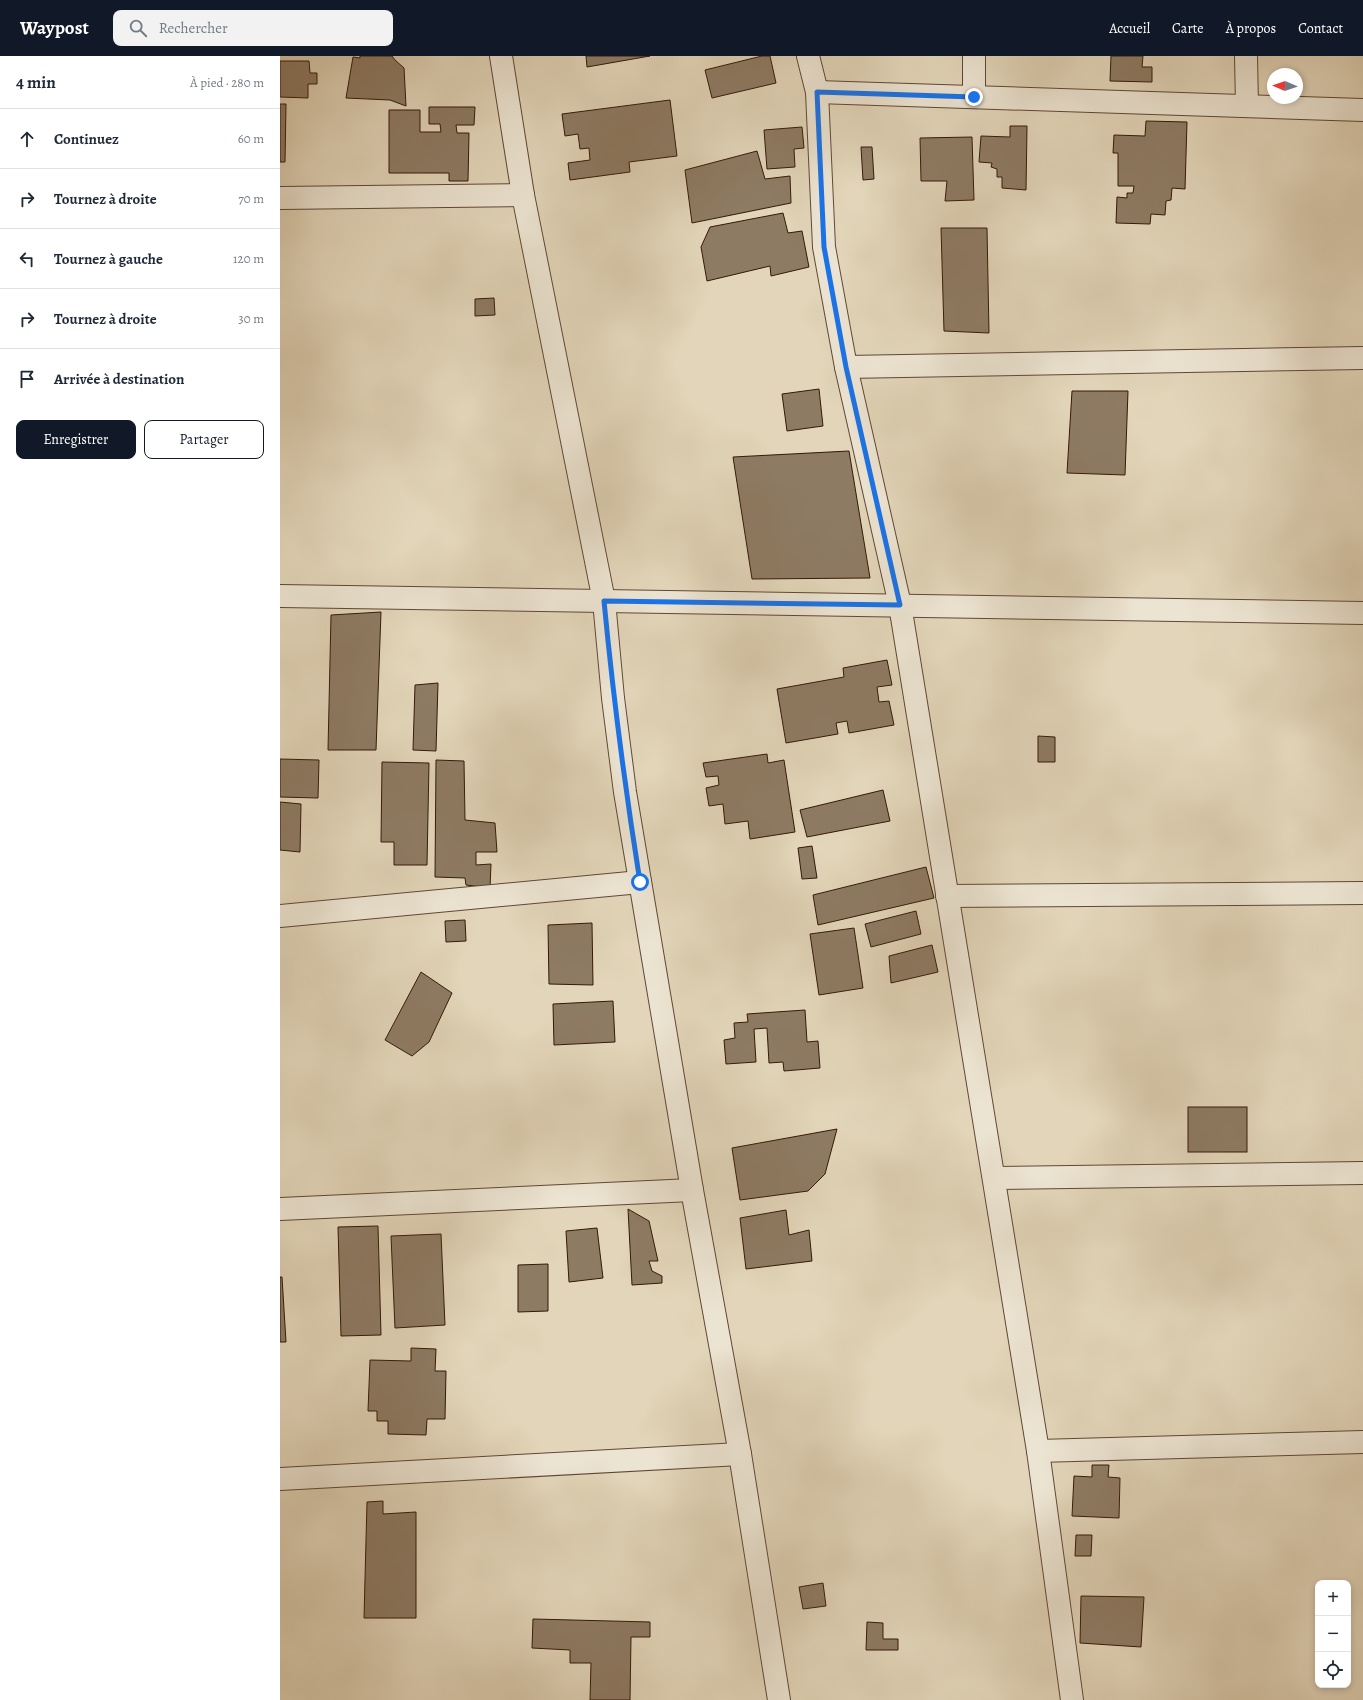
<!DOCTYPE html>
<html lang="fr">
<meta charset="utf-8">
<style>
:root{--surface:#fff;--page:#f2f2f3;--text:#1f2937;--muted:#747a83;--line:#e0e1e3;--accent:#111827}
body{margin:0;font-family:Alegreya,serif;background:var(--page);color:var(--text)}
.controls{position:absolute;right:12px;bottom:12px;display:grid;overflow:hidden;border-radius:8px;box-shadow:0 2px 6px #0003}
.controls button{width:36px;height:36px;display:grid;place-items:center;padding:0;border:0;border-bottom:1px solid var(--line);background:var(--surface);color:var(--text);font:20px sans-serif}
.compass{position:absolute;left:987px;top:12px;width:36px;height:36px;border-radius:50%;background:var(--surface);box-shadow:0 2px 6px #0003;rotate:272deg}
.stop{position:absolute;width:12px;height:12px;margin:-9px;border:3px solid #1a73e8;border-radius:50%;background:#fff}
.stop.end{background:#1a73e8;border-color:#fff;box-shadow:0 1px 4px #0008}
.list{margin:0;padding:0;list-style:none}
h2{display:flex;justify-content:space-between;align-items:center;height:52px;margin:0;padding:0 16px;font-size:17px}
h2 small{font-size:13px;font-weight:400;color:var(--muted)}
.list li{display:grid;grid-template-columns:26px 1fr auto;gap:12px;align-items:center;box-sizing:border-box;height:60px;padding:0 16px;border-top:1px solid var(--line)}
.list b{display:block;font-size:15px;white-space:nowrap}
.list em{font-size:13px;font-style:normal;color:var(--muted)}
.actions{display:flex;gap:8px;padding:12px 16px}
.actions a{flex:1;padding:9px 0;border:1px solid var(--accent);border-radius:8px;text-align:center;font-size:14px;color:var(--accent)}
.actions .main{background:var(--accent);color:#fff}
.icon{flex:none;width:22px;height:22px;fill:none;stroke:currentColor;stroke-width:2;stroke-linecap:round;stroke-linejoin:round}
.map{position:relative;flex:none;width:1083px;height:1644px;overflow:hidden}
header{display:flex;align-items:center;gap:24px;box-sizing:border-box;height:56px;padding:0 20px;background:var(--accent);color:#fff}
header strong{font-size:19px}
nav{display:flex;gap:22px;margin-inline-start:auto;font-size:14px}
.search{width:280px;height:36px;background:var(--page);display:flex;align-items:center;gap:10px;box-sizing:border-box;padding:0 14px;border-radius:8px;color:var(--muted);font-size:15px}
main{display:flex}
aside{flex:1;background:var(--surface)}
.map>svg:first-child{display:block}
.building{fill:#8e7b64;stroke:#341908}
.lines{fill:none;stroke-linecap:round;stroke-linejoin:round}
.minor-casing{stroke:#604834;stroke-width:24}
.minor{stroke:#ece4d2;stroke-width:22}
.route{stroke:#1a73e8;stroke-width:5}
</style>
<header>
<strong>Waypost</strong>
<div class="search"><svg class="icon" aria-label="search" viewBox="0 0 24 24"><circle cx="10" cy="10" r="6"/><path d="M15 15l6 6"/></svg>Rechercher</div>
<nav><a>Accueil</a><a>Carte</a><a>À propos</a><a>Contact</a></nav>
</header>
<main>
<aside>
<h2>4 min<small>À pied · 280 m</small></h2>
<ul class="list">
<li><svg class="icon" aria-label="ahead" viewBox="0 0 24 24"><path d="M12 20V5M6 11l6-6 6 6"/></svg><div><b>Continuez</b></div><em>60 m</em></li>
<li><svg class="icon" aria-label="right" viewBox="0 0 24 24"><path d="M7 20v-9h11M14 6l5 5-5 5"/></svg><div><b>Tournez à droite</b></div><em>70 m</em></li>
<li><svg class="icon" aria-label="left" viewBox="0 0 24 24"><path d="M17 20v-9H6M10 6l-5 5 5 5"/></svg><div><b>Tournez à gauche</b></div><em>120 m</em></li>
<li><svg class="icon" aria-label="right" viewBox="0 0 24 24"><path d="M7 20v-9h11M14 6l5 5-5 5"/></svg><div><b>Tournez à droite</b></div><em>30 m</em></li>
<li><svg class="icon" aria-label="arrive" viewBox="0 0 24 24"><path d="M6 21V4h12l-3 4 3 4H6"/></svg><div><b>Arrivée à destination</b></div></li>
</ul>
<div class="actions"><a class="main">Enregistrer</a><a>Partager</a></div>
</aside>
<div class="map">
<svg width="1083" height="1644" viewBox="0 0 1083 1644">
<rect width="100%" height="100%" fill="#e2d5b9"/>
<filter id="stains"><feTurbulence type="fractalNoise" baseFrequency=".005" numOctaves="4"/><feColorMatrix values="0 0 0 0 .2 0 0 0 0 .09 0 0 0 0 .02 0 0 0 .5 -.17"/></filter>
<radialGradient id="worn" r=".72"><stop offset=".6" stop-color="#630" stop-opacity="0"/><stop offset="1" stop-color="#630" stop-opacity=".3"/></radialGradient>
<g class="building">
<path d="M80 0H112L115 4 124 12 126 50 110 44 66 42 73 1 80 2Z"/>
<path d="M306 0H370L307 11Z"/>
<path d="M482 0H490L496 27 432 42 425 14Z"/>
<path d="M831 0H863L862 11H872V26L830 25Z"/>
<path d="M0 5H29L30 17H37V28H28V42L0 41Z"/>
<path d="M390 44 397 100 349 106 350 116 290 124 288 107 310 104 309 92 300 93 298 78 285 80 282 58Z"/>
<path d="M0 48H6L5 106H0Z"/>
<path d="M149 51H195L194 69H176L177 77H189L188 125H169V117H109V54H140V76H161L160 68H149Z"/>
<path d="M866 65 907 66 905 133 892 132 891 144 886 145 885 159 871 158 870 168 836 167 837 141 847 142V137H853L854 130H838V97H833L834 79 865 80Z"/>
<path d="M730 70H747L746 134 722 132V121H717V113L711 111 712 107 699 106 701 80 730 81Z"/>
<path d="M522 71 524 92 514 93 515 111 487 113 484 74Z"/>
<path d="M692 81 694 144 665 145 667 125H641L640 82Z"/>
<path d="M581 91H592L594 123 583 124Z"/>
<path d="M477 95 485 123 510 120 511 147 412 167 405 114Z"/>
<path d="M503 157 508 177 522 175 529 211 491 220 490 210 427 225 421 191 430 171Z"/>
<path d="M661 172H707L709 277 664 275Z"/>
<path d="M214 242 215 259 195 260V243Z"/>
<path d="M539 333 543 370 507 375 502 338Z"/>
<path d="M792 335H848L845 419 787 417Z"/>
<path d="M569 395 590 522 472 523 453 401Z"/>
<path d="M101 556 96 694H48L51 559Z"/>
<path d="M607 604 612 629 597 631 599 646 609 645 614 669 569 677 567 665 556 667 558 678 506 687 497 633 564 621 563 612Z"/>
<path d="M158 627 156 695 133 694 135 629Z"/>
<path d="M758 680 775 681V706H758Z"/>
<path d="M487 698 488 707 504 704 515 776 470 783 468 765 445 768 443 748 429 750 426 732 439 729 438 720 426 721 423 707Z"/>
<path d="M0 703 39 704 38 742 0 741Z"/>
<path d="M156 704 184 705 185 764 215 767 217 796H196V809L211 808 210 832 186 829 185 822 155 821Z"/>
<path d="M102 706 149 707 147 809H114V786H101Z"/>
<path d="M603 734 610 765 527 781 520 754Z"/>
<path d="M0 746 21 748 20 796 0 794Z"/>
<path d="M532 790 537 822 522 823 518 792Z"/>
<path d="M646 811 654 842 538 869 533 839Z"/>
<path d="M636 855 641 878 591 891 585 868Z"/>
<path d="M185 864 186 885 166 886 165 865Z"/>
<path d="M312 867 313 929 269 928 268 869Z"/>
<path d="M574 872 583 932 539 939 530 878Z"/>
<path d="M652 889 658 916 611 927 609 900Z"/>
<path d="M141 916 172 937 149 986 132 1000 105 984Z"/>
<path d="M333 945 335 986 274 989 273 948Z"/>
<path d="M525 954 527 986 538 985 540 1012 504 1015 503 1006 489 1007 487 972 474 973 476 1006 446 1008 444 984 455 982 454 967 468 966 467 958Z"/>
<rect x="908" y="1051" width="59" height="45"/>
<path d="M557 1073 545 1118 528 1135 460 1144 452 1092Z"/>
<path d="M348 1153 369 1165 378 1205H369L372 1215 382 1220V1227L352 1229Z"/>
<path d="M506 1154 509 1179 529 1174 532 1205 466 1213 460 1162Z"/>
<path d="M98 1170 101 1279 61 1280 58 1171Z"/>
<path d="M317 1172 323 1222 289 1226 286 1175Z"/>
<path d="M161 1178 165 1269 115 1272 111 1180Z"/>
<path d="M268 1208V1255L238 1256V1209Z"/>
<path d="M0 1221H2L6 1286H0Z"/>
<path d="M131 1292 156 1293 155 1315H166L165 1363H147L146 1379 108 1378V1365H97V1355H88L90 1304 131 1305Z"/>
<path d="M812 1409H829L828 1421 840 1422 839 1462 792 1460 794 1420 812 1421Z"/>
<path d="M103 1445V1458L136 1456V1562H84L87 1446Z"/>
<path d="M796 1479H812L811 1500H795Z"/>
<path d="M543 1527 546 1550 523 1553 519 1531Z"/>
<path d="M801 1540 864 1541 861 1591 800 1587Z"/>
<path d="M253 1563 370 1566V1581H351L350 1644H310L311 1607H290V1594L252 1592Z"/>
<path d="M587 1566 603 1567V1583H618V1594H586Z"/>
</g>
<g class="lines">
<defs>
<g id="minor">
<path d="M221 0 243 139 324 545 333 642 345 736 412 1134 460 1398 499 1644"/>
<path d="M528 0 537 36 544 191 566 311 620 549 758 1395 792 1644"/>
<path d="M694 0V41"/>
<path d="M966 0 967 50"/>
<path d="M537 36 1083 54"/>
<path d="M0 142 243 139"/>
<path d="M566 311 1083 302"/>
<path d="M0 540 1083 557"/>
<path d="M667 840 1083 837"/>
<path d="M0 860 360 826"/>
<path d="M714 1122 1083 1117"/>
<path d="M0 1153 412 1134"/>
<path d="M758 1395 1083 1386"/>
<path d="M0 1423 460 1398"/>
</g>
</defs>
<use href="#minor" class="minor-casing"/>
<use href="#minor" class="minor"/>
</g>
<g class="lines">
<path class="route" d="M360 826C345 732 333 639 324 545L620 549 566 311 544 191 537 36 694 41"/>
</g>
<rect width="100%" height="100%" filter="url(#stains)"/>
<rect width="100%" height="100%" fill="url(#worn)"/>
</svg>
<div class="controls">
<button>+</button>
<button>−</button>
<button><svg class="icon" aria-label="locate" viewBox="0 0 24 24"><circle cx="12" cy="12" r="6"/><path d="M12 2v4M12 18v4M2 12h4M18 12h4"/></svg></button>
</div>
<svg class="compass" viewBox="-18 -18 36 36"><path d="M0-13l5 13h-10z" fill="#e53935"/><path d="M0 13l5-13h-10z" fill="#747a83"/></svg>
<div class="stop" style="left:360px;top:826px"></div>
<div class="stop end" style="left:694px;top:41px"></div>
</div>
</main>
